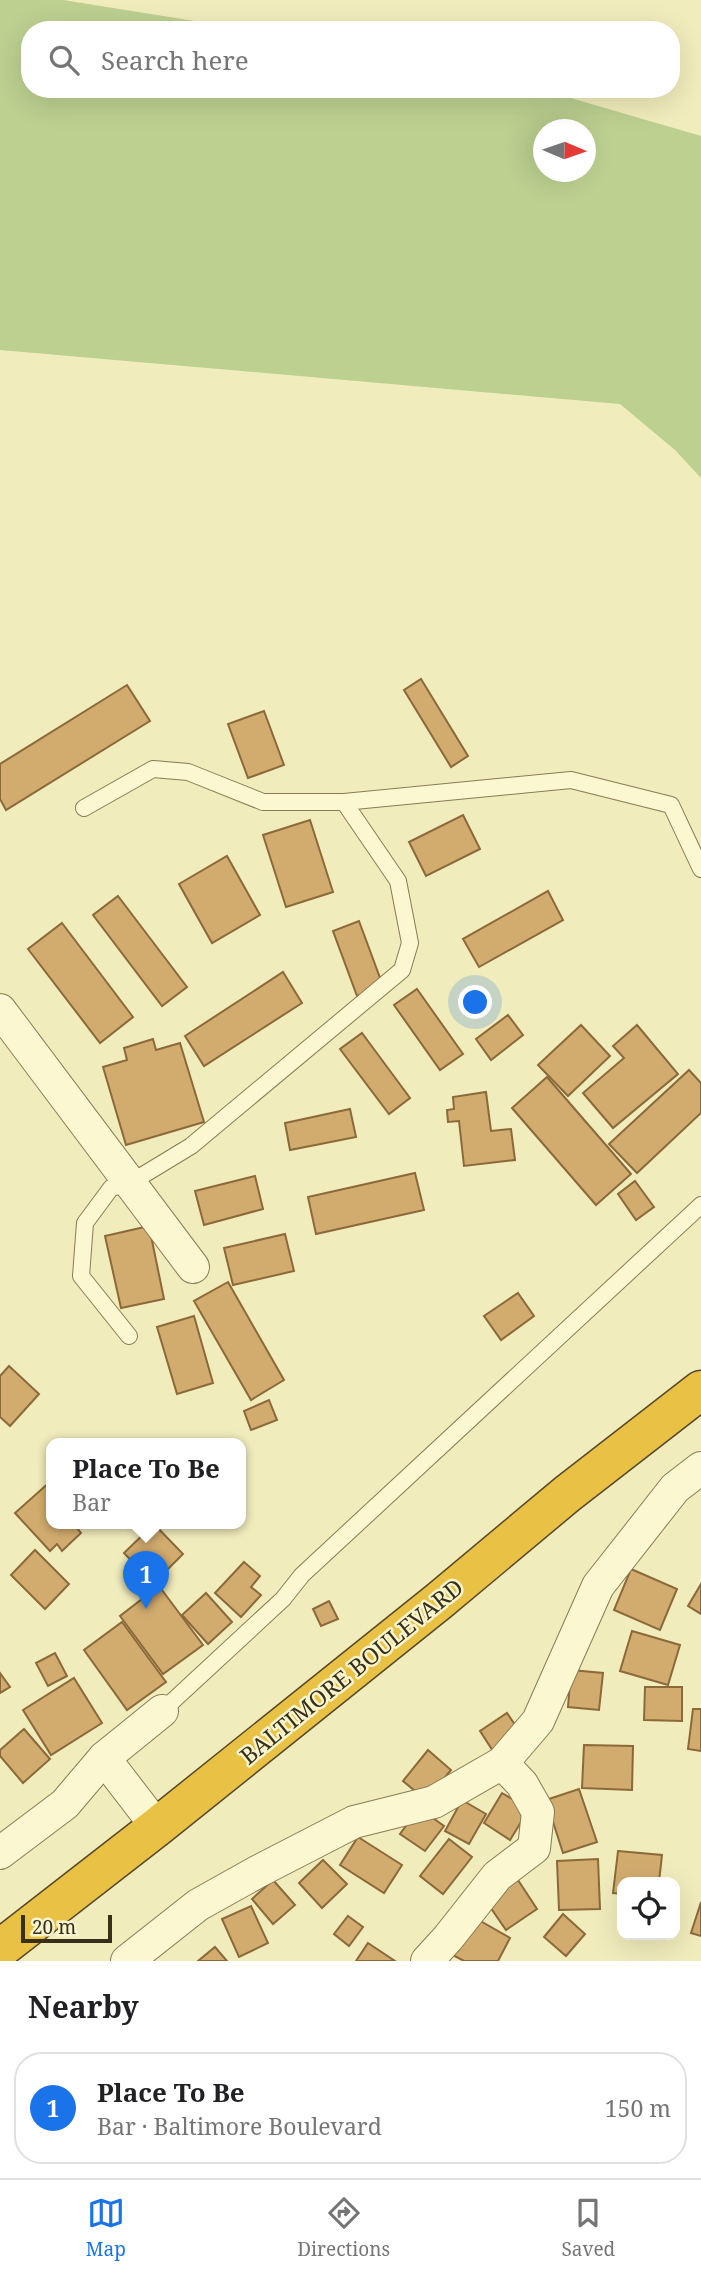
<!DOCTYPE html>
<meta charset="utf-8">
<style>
:root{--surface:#fff;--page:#f6f6f6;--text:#202124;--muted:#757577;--line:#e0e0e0;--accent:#1a73e8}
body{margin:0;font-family:"Noto Serif",serif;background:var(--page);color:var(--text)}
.controls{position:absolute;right:21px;bottom:21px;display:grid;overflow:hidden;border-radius:14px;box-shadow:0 7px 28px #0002}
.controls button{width:63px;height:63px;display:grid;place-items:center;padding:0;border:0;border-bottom:2px solid var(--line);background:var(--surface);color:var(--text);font:35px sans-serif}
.compass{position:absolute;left:533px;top:119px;width:63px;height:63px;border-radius:50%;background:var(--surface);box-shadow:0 7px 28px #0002;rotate:92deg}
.scale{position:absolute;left:21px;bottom:18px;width:91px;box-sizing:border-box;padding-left:7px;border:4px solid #382f1b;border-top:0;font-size:19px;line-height:24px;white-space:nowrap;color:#382f1b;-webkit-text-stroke:5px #f8f4cd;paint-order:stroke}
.you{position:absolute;left:476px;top:1003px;width:24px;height:24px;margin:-18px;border:5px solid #fff;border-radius:50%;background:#1a73e8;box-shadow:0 0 0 10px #1a73e833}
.badge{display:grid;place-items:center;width:46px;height:46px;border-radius:50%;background:var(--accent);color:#fff;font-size:23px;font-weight:700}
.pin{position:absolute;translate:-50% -58px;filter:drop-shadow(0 2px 4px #0008)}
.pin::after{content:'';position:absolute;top:37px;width:24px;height:21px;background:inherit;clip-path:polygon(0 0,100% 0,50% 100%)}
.popup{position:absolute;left:46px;top:1438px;width:200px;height:91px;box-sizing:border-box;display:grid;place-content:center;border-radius:14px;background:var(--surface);filter:drop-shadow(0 2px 5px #0005);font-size:23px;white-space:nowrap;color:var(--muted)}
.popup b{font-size:26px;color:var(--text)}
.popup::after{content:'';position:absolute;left:50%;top:100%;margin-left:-14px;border:14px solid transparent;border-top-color:var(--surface)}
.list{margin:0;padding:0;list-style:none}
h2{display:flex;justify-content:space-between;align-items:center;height:91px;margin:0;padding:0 28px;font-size:30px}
h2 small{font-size:23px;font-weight:400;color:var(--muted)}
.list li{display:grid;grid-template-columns:46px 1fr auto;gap:21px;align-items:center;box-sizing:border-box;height:112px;margin:0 14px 14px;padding:0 14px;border:2px solid var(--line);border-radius:28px}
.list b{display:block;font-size:26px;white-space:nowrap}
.list p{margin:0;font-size:23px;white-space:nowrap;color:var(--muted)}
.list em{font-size:23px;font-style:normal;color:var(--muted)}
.icon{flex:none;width:38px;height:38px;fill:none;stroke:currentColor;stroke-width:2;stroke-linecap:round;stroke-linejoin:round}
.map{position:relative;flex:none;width:701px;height:1961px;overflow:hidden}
.search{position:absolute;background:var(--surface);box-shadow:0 7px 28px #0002;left:21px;right:21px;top:21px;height:77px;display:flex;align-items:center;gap:18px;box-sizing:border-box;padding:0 24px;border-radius:28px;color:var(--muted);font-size:26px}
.sheet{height:217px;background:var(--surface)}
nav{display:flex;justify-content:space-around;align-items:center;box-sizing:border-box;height:98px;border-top:2px solid var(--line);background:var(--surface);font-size:19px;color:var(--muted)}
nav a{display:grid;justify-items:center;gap:4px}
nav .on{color:var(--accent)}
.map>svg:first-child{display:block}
.green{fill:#bcd090;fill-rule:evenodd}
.building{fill:#d2ac6f;stroke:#8b6939;stroke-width:2}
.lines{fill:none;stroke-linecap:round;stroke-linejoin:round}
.lane-casing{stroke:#8a7b54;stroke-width:18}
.street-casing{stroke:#8a7b54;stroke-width:34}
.highway-casing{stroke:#57482a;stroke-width:41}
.lane{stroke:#fbf7d0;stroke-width:16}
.street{stroke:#fbf7d0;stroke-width:32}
.highway{stroke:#e9c145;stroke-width:38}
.labels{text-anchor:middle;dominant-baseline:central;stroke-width:5;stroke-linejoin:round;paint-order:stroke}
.street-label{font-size:23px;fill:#382f1b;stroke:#f8f4cd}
</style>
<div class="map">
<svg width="701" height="1961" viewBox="0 0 701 1961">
<rect width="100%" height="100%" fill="#f1ecbc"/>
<path class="green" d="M0 0H63L251 30H30V89H540L701 136V478L675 450 620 404 0 350ZM544 130H586V172H544Z"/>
<g class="building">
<path d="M421 679 468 756 451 767 404 690Z"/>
<path d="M127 685 150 721 6 810 0 799V764Z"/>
<path d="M264 711 284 765 248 778 228 724Z"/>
<path d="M463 815 480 849 426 876 409 842Z"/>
<path d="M310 820 333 892 286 907 263 835Z"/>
<path d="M227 856 260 915 212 943 179 884Z"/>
<path d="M548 891 563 920 479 967 463 939Z"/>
<path d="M118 896 187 987 162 1006 93 915Z"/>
<path d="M359 921 383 986 357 996 333 931Z"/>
<path d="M62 923 133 1017 100 1043 28 949Z"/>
<path d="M283 972 302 1003 204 1066 185 1036Z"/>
<path d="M417 989 463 1054 440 1070 394 1005Z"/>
<path d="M508 1015 523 1035 491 1060 476 1039Z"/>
<path d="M581 1025 610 1056 568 1096 538 1065Z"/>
<path d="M637 1025 678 1074 613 1128 583 1093 624 1058 613 1046Z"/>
<path d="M362 1033 410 1098 389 1114 340 1049Z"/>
<path d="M153 1039 156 1050 180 1043 204 1122 126 1145 103 1067 127 1060 124 1048Z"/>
<path d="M689 1070 701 1083V1113L637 1173 609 1144Z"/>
<path d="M547 1077 631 1174 596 1205 512 1108Z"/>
<path d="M486 1092 491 1131 511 1129 515 1160 464 1166 459 1121 448 1122 447 1110 454 1109 453 1097Z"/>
<path d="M350 1109 356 1137 290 1150 285 1123Z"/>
<path d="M415 1173 424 1210 316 1234 308 1197Z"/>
<path d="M255 1176 263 1209 204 1225 195 1191Z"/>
<path d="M635 1181 654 1207 636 1220 618 1194Z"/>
<path d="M149 1226 164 1299 121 1308 105 1236Z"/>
<path d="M285 1234 294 1271 233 1285 224 1248Z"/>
<path d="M228 1282 284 1380 251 1400 194 1301Z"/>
<path d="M518 1293 534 1316 501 1340 484 1316Z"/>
<path d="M194 1316 213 1383 177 1394 157 1327Z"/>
<path d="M9 1366 39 1394 10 1426 0 1417V1376Z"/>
<path d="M269 1400 277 1420 251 1430 244 1411Z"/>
<path d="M52 1480V1523H81L76 1527 81 1533 62 1551 57 1544 50 1551 15 1513Z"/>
<path d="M154 1524 183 1554 153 1584 124 1553Z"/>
<path d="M35 1550 69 1584 45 1609 11 1575Z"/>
<path d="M244 1562 260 1576 251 1587 261 1595 241 1617 215 1593Z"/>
<path d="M631 1569 677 1589 660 1630 614 1610Z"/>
<path d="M701 1584V1614L688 1606Z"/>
<path d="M159 1586 203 1645 163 1674 120 1616Z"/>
<path d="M206 1593 232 1622 208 1644 182 1615Z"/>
<path d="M329 1601 338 1619 321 1626 313 1609Z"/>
<path d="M122 1622 166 1682 127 1710 84 1650Z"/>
<path d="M632 1631 680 1645 668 1685 620 1671Z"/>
<path d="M55 1653 67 1676 48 1686 36 1663Z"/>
<path d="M571 1670 603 1673 599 1710 568 1707Z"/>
<path d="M0 1673 10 1687 0 1693Z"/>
<path d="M74 1678 102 1723 51 1755 23 1710Z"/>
<path d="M645 1687H682V1721L644 1720Z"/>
<path d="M693 1709H701V1751L688 1749Z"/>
<path d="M507 1713 520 1732 493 1751 480 1731Z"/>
<path d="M24 1729 50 1759 23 1783 0 1756V1750Z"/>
<path d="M584 1745 633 1746 632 1790 582 1788Z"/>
<path d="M428 1750 451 1770 426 1800 403 1781Z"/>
<path d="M579 1789 597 1842 563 1853 546 1800Z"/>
<path d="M502 1793 529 1809 510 1840 484 1823Z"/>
<path d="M462 1800 486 1814 469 1844 445 1831Z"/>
<path d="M419 1808 444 1826 425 1851 400 1834Z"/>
<path d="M358 1837 402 1865 384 1893 340 1865Z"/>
<path d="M449 1839 472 1857 443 1894 420 1876Z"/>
<path d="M618 1851 662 1855 659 1882H622V1894L613 1893Z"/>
<path d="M598 1859 600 1909 559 1910 557 1861Z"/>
<path d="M323 1860 347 1884 322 1908 299 1883Z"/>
<path d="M273 1880 295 1905 273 1924 252 1899Z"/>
<path d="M518 1880 537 1909 506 1930 486 1901Z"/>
<path d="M701 1902V1936L691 1933Z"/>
<path d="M251 1906 268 1943 239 1957 222 1919Z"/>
<path d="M563 1914 585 1934 566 1956 544 1937Z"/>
<path d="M470 1915 510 1938 498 1961H464L449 1953Z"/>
<path d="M348 1916 363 1927 349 1946 334 1934Z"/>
<path d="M368 1943 395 1961H356Z"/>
<path d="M215 1947 227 1961H198Z"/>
</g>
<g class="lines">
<defs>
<g id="lane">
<path d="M84 808 153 769 188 772 263 802H344L571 780 671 805 701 869"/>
<path d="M129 1336 81 1276 85 1223 111 1188 130 1183 191 1146 402 970 410 943 398 881 344 802"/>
<path d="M162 1711 283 1599 302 1575 701 1205"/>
</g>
<g id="street">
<path d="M0 1010 193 1267"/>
<path d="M104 1758 162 1711"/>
<path d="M0 1853 65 1804 104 1758 157 1827"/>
<path d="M127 1961 198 1905 257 1872 354 1822 434 1802 502 1763 538 1721 598 1586 675 1488 701 1468"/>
<path d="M427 1961 448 1938 497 1876 534 1848 538 1812 522 1784 502 1763"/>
</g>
<path id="highway" d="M0 1949 157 1827 439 1601 567 1494 701 1390"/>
</defs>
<use href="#lane" class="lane-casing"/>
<use href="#street" class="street-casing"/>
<use href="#highway" class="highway-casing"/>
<use href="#lane" class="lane"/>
<use href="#street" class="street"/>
<use href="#highway" class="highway"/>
</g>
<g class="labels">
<g class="street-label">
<text transform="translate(351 1671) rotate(-39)">BALTIMORE BOULEVARD</text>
</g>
</g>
</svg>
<div class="controls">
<button><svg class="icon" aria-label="locate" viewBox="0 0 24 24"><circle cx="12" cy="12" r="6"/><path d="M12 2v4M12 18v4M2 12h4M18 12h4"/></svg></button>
</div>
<svg class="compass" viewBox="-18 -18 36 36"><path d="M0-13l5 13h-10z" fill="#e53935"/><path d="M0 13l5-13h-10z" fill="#757577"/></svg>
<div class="scale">20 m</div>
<div class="you"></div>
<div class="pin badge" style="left:146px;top:1609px">1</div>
<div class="popup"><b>Place To Be</b>Bar</div>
<div class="search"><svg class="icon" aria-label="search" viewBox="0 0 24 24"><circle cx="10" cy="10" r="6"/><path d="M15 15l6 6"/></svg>Search here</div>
</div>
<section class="sheet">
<h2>Nearby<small></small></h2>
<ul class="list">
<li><span class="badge">1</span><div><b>Place To Be</b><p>Bar · Baltimore Boulevard</p></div><em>150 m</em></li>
</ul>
</section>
<nav>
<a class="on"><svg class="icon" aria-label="map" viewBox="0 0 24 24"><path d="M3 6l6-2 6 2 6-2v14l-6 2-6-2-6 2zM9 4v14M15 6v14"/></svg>Map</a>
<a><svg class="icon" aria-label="directions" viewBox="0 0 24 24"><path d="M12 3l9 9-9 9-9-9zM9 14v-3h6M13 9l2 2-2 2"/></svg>Directions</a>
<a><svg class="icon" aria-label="saved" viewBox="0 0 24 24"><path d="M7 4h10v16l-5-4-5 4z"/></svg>Saved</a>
</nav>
